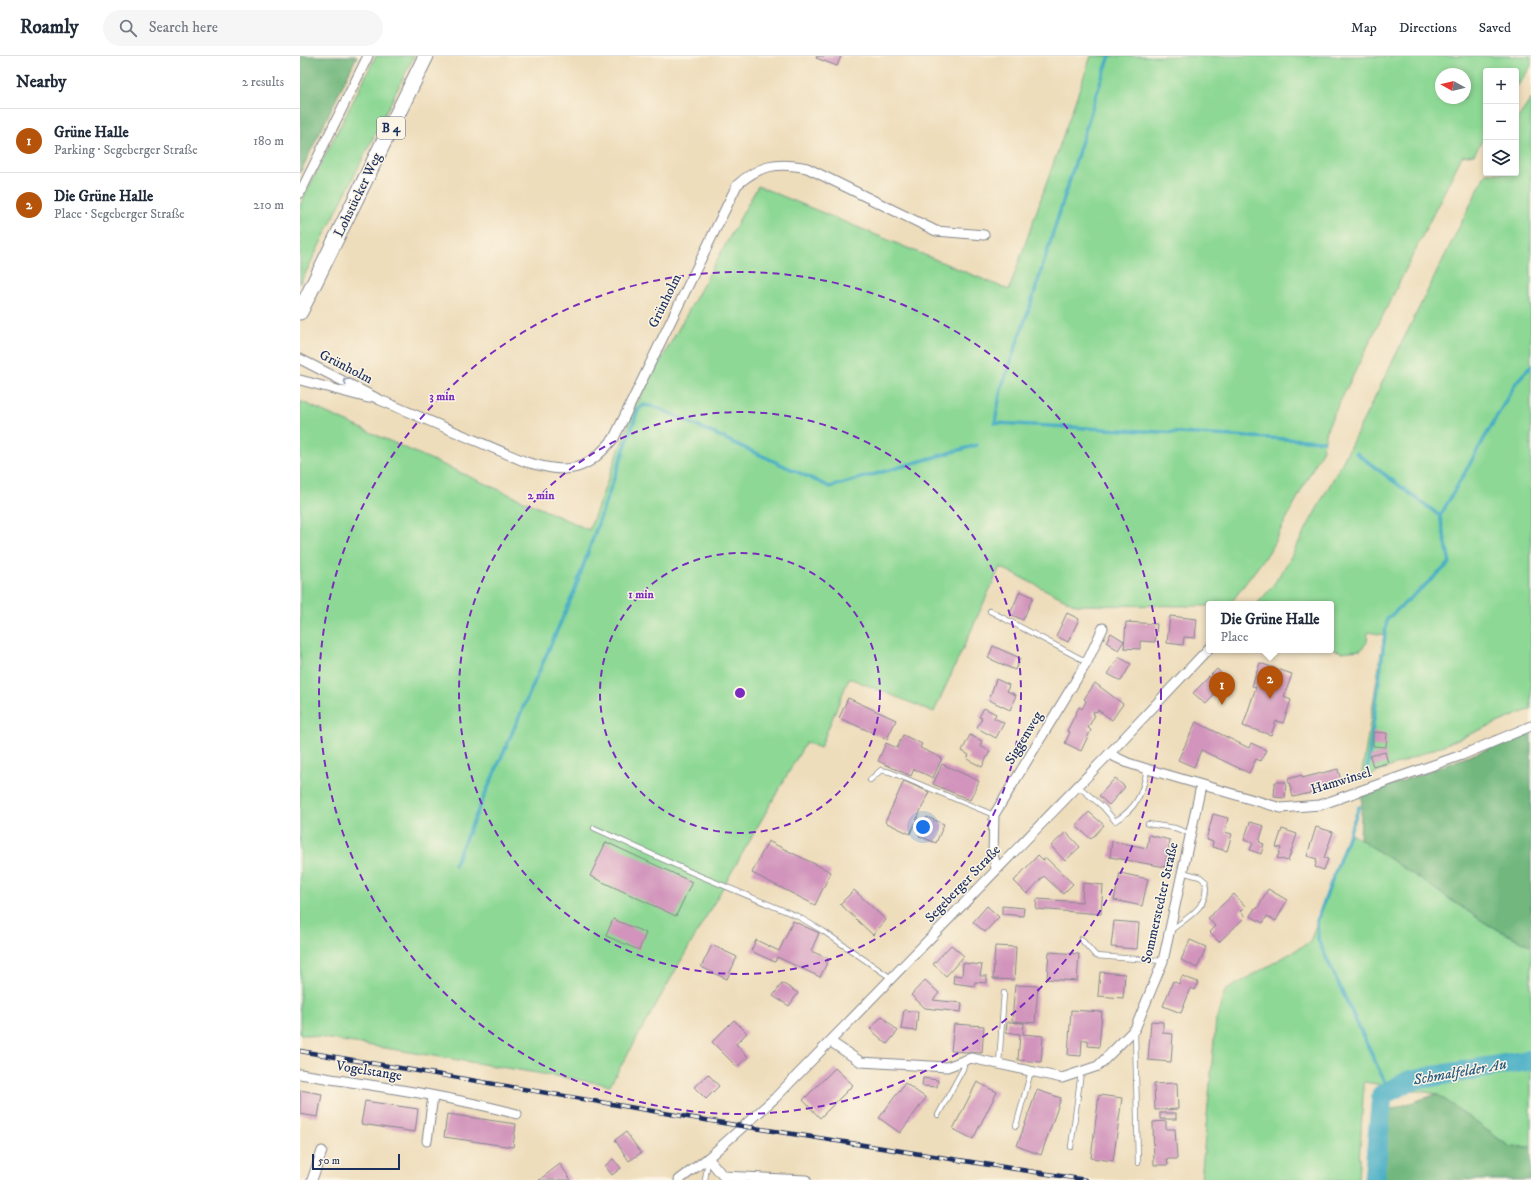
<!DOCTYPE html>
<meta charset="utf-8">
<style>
:root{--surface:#fff;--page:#f6f6f7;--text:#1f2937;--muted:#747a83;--line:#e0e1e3;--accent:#b45309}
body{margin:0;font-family:"IM FELL DW Pica",serif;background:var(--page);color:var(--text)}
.controls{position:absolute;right:12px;top:12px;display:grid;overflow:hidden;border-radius:4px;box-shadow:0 2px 6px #0003}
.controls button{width:36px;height:36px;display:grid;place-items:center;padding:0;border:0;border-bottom:1px solid var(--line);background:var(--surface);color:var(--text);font:20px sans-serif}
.compass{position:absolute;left:1135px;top:12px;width:36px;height:36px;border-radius:50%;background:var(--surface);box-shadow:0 2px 6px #0003;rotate:278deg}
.scale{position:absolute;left:12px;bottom:10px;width:88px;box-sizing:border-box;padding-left:4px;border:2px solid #1b2f5e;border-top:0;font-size:11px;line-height:14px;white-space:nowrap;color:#1b2f5e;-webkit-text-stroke:3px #fcf5e5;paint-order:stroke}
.you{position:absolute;left:623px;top:771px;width:14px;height:14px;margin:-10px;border:3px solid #fff;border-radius:50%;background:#1a73e8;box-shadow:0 0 0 6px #1a73e833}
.badge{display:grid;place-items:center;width:26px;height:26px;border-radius:50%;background:var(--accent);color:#fff;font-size:13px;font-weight:700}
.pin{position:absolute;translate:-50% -33px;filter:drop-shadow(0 1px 2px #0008)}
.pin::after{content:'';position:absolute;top:21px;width:14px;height:12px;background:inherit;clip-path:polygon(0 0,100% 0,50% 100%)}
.popup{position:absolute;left:906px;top:545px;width:128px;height:52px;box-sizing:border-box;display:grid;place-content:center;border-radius:4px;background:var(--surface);filter:drop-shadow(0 1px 3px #0005);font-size:13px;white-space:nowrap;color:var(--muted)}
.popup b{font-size:15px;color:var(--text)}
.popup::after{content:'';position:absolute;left:50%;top:100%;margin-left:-8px;border:8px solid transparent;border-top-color:var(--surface)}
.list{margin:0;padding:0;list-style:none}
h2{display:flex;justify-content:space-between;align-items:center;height:52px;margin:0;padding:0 16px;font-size:17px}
h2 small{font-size:13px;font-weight:400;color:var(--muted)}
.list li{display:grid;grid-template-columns:26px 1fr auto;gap:12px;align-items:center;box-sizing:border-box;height:64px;padding:0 16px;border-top:1px solid var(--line)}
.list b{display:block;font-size:15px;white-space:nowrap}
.list p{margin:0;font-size:13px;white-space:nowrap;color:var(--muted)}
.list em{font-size:13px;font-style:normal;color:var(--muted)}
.icon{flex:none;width:22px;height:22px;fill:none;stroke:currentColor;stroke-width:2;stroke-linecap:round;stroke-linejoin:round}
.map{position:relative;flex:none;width:1231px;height:1124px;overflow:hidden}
header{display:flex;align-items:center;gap:24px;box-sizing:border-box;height:56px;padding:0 20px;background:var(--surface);border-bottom:1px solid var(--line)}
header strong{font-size:19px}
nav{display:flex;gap:22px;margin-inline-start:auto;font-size:14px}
.search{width:280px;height:36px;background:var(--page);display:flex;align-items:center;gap:10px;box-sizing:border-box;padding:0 14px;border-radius:22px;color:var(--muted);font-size:15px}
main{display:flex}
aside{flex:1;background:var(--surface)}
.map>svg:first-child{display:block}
.green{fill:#8dd894;stroke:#548479;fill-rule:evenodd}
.forest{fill:#72b87e;stroke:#46746e}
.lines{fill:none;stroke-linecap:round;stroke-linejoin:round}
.stream{stroke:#45adc5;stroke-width:3.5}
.river{stroke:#45adc5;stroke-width:21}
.building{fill:#d294bc}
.lane-casing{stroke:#84868c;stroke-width:6}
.street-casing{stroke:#84868c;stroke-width:11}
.primary-casing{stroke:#84868c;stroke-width:17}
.lane{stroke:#fff;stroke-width:4.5}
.street{stroke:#fff;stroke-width:9}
.primary{stroke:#fff;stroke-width:15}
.rail-casing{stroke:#1b2f5e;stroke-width:4.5}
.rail{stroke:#fcf5e5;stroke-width:3;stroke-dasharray:9;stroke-linecap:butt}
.oneway{stroke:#8d97ae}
.ring{fill:none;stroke:#7b2cbf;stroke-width:2;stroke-dasharray:7 5}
.labels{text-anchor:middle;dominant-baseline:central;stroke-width:3;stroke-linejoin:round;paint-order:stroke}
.shield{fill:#fcf5e5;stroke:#5e6a86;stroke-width:1}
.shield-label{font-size:13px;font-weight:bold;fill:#1b2f5e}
.street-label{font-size:14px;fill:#1b2f5e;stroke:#fcf5e5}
.water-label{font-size:15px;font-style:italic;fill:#2a5b82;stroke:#fcf5e5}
.centre{fill:#7b2cbf;stroke:#fcf5e5;stroke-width:2}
.ring-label{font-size:12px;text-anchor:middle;font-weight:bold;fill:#7b2cbf;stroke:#fcf5e5;stroke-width:3;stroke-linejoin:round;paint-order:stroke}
</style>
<header>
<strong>Roamly</strong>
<div class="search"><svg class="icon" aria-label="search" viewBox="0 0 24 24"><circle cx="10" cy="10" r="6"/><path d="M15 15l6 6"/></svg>Search here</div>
<nav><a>Map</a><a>Directions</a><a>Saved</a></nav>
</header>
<main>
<aside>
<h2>Nearby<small>2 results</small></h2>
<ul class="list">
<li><span class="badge">1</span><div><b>Grüne Halle</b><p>Parking · Segeberger Straße</p></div><em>180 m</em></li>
<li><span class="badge">2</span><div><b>Die Grüne Halle</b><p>Place · Segeberger Straße</p></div><em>210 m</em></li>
</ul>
</aside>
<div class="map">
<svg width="1231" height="1124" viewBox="0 0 1231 1124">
<rect width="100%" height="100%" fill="#fcf5e5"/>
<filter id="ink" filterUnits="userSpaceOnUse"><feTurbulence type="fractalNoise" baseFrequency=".025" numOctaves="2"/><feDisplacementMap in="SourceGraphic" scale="8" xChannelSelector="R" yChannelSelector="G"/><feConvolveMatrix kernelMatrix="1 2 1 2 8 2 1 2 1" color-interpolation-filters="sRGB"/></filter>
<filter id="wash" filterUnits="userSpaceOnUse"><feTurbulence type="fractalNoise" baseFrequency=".012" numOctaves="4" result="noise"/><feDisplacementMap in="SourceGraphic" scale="16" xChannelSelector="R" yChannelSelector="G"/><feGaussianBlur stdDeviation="0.9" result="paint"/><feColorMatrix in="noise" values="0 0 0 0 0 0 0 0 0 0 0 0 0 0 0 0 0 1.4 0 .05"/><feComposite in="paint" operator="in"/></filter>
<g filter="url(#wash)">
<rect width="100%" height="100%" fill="#edb"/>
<g class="green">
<path d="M76 0H114L0 228V149Z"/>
<path d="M791 0H1231V10L1216 32V15H1186V79L1174 98 1162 100 1028 370 1022 395 969 496 930 548H909V550L776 549 700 511 634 656 549 622 520 692 506 686 310 1029 0 978V345L289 474 335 351 458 130 709 234ZM1141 18H1165V42H1141Z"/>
<path d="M1231 43V653L1061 723 1084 579 1068 576 1067 586 1061 594 1041 596 1031 592V548H957L972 531 988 506 1044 403 1186 117H1216V65Z"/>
<path d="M1048 777 1060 783 1187 868 1231 890V1091H1210L1137 1038 1064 1026 1058 1124H901L916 964 925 935 1010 886Z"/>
</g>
<g class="forest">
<path d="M0 0H57L0 117Z"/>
<path d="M1231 677V890L1187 868 1060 783 1062 740Z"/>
<path d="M1137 1038 1210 1091H1231V1124H1083L1089 1054Z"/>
</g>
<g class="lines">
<g class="stream">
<path d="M810 0 801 24 734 238 701 333 695 367 1024 385"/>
<path d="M1056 397 1140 460 1150 507 1087 563 1067 715"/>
<path d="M1140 460 1217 325 1231 310"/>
<path d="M1059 751 1017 865 1018 884 1089 1035"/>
<path d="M154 809 274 536 338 354 343 349 356 351 530 431 677 389"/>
</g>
<path class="river" d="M1074 1124 1082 1039 1111 1024 1231 1004"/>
</g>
<g id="blocks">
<g class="building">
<path d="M517 0H541L537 10 516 2Z"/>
<path d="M720 535 733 541 723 564 710 558Z"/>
<path d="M767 557 779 563 768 586 756 580Z"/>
<path d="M870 560 897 563 895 582 884 581 883 589 867 587Z"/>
<path d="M826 566 857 568 855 586 840 585V593L824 592Z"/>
<path d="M811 577 824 585 818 594 806 586Z"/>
<path d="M693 590 720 602 715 614 688 602Z"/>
<path d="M819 601 831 608 821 625 808 618Z"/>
<path d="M960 607 992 618 984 641 991 644 983 667 976 665 971 679 943 670 956 631 952 630Z"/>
<path d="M917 613 928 624 906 648 893 637Z"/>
<path d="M696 623 709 629 707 635 716 639 710 654 689 644Z"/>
<path d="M795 627 823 648 812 664 798 654 796 656 794 655 793 658 795 659 788 672 791 674 781 695 765 687 770 676 767 675 779 651 782 653 786 645 784 643Z"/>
<path d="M548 642 596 664 587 683 539 662Z"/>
<path d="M684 652 696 658 694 662 704 667 696 682 677 672 682 662 679 661Z"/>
<path d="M896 666 949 692 951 687 966 694 961 705 956 703 949 717 901 694 894 711 878 704Z"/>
<path d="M1073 676 1087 677 1086 691 1073 690Z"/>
<path d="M603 679 622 688 620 692 642 702 633 722 614 713 611 720 578 705 586 687 597 692Z"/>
<path d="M670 679 682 685 680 690 690 695 682 711 667 703 669 699 662 695Z"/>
<path d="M1085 696 1088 707 1073 711 1070 700Z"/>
<path d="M642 708 679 725 670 744 633 728Z"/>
<path d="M1038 713 1041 725 1025 728 1027 733 993 741 988 723 1002 719V722Z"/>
<path d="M815 722 825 731 809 749 799 740Z"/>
<path d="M604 725 629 736 610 778 585 766Z"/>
<path d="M975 726H986L985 742 974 741Z"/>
<path d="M789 756 804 769 791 783 776 770Z"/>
<path d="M913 758 928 762 925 776 932 778 927 795 912 791 913 786 906 784Z"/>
<path d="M627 761 644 768 636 787 619 780Z"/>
<path d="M950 766 964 770 959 786 964 788 961 798 950 794 953 787 944 784Z"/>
<path d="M1016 771 1033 776 1024 802 1028 803 1024 814 1015 811 1017 803 1007 800Z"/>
<path d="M982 773 997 778 988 805 977 802 981 792 976 791Z"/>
<path d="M766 776 780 791 765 805 751 790Z"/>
<path d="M849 779 870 784 865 811 810 801 812 785 847 792Z"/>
<path d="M468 785 531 816 515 849 452 817Z"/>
<path d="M306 786 392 826 376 860 290 820Z"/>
<path d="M738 799 743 804 746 802 773 828 763 838 744 820 727 838 714 825Z"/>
<path d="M820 817 848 823 842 850 814 844Z"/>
<path d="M783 827 803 829 801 858 736 853 737 843 782 846Z"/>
<path d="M968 833 987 844 976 865 967 860 963 867 950 860 955 852 957 853Z"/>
<path d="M554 834 586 864 573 879 540 848Z"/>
<path d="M934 838 945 850 940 855 945 861 919 886 909 876 915 870 908 862Z"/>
<path d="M687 850 699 861 685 876 673 866Z"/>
<path d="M702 850 724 852 723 860 702 858Z"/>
<path d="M313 863 346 877 339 894 306 880Z"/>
<path d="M493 865 519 877 511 895 529 903 520 921 477 901 475 906 451 895 456 884 479 895Z"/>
<path d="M814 865 839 867 837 893 811 891Z"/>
<path d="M890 884 906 891 897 912 881 904Z"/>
<path d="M412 889 437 901 427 923 401 911Z"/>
<path d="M651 889 664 900 646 920 633 908Z"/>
<path d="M695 890 716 891 714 924 693 923Z"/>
<path d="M749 896 779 898 777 925 747 923Z"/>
<path d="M663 907 682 909 680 920H687V927L675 926 674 930 653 927 654 919 662 920Z"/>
<path d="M800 916 825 918 823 942 798 940Z"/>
<path d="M882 920 898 926 895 934 891 932 881 957 863 950 873 925 879 928Z"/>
<path d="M625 924 639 937 633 944 662 947 661 956 625 952 611 939Z"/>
<path d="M482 927 498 937 489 950 473 940Z"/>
<path d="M715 929 738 930 735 967 712 965Z"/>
<path d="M604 954 618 956 616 975 601 973Z"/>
<path d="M771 954 802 956 799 991 788 990V984H782L781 1000 768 999Z"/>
<path d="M582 960 598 975 587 988 570 973Z"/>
<path d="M434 964 447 977 436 988 448 1001 437 1011 412 986Z"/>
<path d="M851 965 863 966V977L873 978 871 1006 848 1004Z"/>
<path d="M707 966 724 967 723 978 743 980 741 1006 718 1004 720 978 706 976Z"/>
<path d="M654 968 684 970 682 997 651 995Z"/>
<path d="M535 1012 553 1029 520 1062 503 1044Z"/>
<path d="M408 1018 419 1030 406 1043 394 1031Z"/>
<path d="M623 1022 638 1024 637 1031 622 1030Z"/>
<path d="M677 1026 697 1036 673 1083 653 1073Z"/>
<path d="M605 1027 626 1042 600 1077 579 1062Z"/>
<path d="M877 1027 878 1053 855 1054 854 1028Z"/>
<path d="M0 1034 22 1038 18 1061 0 1058Z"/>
<path d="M737 1034 761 1042 741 1099 717 1090Z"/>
<path d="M799 1039 822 1042 813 1105 791 1102Z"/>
<path d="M65 1045 118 1053 115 1076 61 1068Z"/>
<rect x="860" y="1057" width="16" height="6"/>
<path d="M147 1058 216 1068 213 1091 144 1081Z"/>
<path d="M866 1065V1073H875L877 1103H867L868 1109H854L853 1066Z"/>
<path d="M326 1076 341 1097 329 1105 315 1084Z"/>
<path d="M313 1103 321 1112 312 1119 305 1110Z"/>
<path d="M260 1108 271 1124H239L243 1121Z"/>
</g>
</g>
</g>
<g filter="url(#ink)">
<use href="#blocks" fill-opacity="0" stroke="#84868c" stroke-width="1"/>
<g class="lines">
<defs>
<g id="lane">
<path d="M690 555 787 606"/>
<path d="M570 724 581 714 590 716 694 759"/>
<path d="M778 730 803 751 815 765C836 753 843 737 847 713"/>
<path d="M848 768 875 772 891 778"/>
<path d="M294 772 393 817 497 860 523 875 591 922"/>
<path d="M871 874C886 863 912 848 906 826L900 821 882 816"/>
<path d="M781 883 796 900 863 905"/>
<path d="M835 974 838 1107"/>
<path d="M699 1008 704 937"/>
<path d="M638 1059 663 1013 665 1004"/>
<path d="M716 1070 731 1015"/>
<path d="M771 1091 781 1016"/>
<path d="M405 1124 408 1104"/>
</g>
<g id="street">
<path d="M0 137 68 0"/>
<path d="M0 303 80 344 226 406C269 418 285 417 314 382L437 129C459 109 478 106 507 112L636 175 684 179"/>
<path d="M0 324 68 342"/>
<path d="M809 698 828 707 847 713 981 752 1020 749 1162 699 1231 670"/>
<path d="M696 812 693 798 694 759 787 606 803 572"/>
<path d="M531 986 561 1006 647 1011 671 1002 762 1022 798 1010 835 973 863 905 901 730"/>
<path d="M0 1018C73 1030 146 1039 217 1058"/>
<path d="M127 1085 133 1040"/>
<path d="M408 1102 423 1120 506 1124"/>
<path d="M12 1124 22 1095"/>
<path d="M379 1124 408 1102 475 1042 809 698 909 592"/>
</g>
<path id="primary" d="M0 256 126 0"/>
</defs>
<use href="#lane" class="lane-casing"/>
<use href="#street" class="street-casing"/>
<use href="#primary" class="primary-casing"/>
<use href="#lane" class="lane"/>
<use href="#street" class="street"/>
<use href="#primary" class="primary"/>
<defs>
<path id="rail" d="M0 995 429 1068 786 1124"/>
</defs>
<use href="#rail" class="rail-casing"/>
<use href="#rail" class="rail"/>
</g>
<defs><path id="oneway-chevron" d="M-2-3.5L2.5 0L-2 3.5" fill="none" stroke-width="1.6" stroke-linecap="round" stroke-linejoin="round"/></defs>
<use class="oneway" href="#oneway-chevron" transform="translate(46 325) rotate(-151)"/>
</g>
<g class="ring">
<circle cx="440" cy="637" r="140"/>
<circle cx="440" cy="637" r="281"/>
<circle cx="440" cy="637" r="421"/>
</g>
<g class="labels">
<rect class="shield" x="77" y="61" width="28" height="22" rx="3"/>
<g class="shield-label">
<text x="91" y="72">B 4</text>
</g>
<g class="street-label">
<text transform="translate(58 139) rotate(-64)">Lohstücker Weg</text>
<text transform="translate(365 245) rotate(-64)">Grünholm</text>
<text transform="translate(46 311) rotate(27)">Grünholm</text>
<text transform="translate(724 682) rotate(-59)">Siggenweg</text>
<text transform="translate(1041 725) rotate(-17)">Hamwinsel</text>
<text transform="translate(663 828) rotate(-46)">Segeberger Straße</text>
<text transform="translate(860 847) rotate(-77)">Sommerstedter Straße</text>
<text transform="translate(69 1015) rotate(9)">Vogelstange</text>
</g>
<g class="water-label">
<text transform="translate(1160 1016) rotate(-10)">Schmalfelder Au</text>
</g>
</g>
<circle cx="440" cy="637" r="6" class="centre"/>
<g class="ring-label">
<text x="142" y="344">3 min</text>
<text x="241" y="443">2 min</text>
<text x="341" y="542">1 min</text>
</g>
</svg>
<div class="controls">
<button>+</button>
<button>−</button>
<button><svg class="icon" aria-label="layers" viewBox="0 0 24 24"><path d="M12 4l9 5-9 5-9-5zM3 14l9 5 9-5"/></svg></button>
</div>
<svg class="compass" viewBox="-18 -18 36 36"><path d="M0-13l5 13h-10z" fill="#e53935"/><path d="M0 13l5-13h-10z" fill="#747a83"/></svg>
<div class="scale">50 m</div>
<div class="you"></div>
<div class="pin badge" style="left:922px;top:649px">1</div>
<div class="pin badge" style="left:970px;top:643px">2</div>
<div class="popup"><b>Die Grüne Halle</b>Place</div>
</div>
</main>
